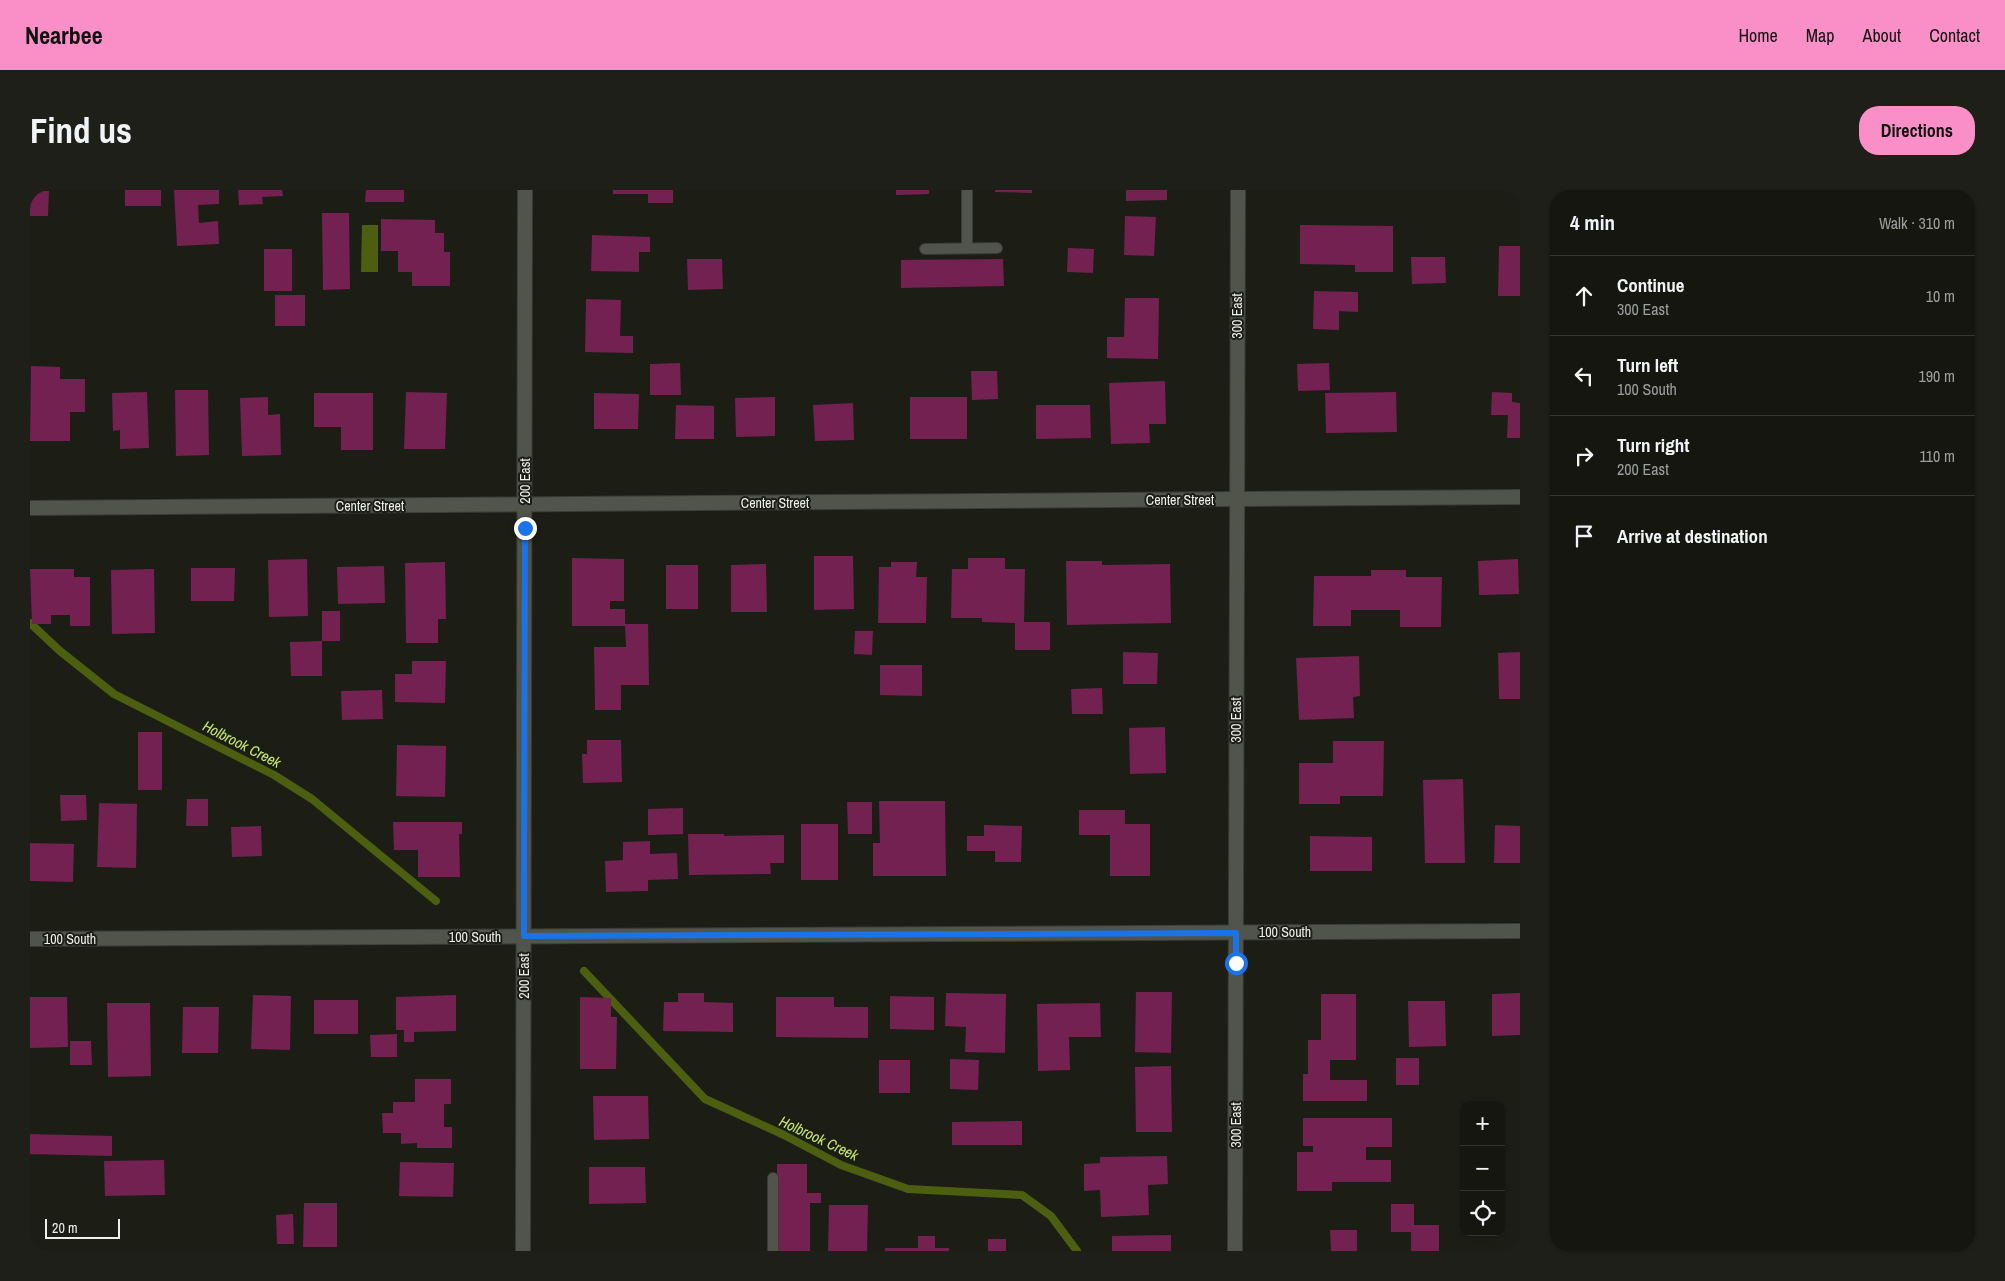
<!DOCTYPE html>
<meta charset="utf-8">
<style>
:root{--surface:#151610;--page:#1e1f19;--text:#f1f3f6;--muted:#9d9f9f;--line:#343530;--accent:#fa8fc7}
body{margin:0;font-family:"Archivo Narrow",sans-serif;background:var(--page);color:var(--text)}
.controls{position:absolute;right:15px;bottom:15px;display:grid;overflow:hidden;border-radius:10px;box-shadow:0 1px 4px #0004}
.controls button{width:45px;height:45px;display:grid;place-items:center;padding:0;border:0;border-bottom:1px solid var(--line);background:var(--surface);color:var(--text);font:25px sans-serif}
.scale{position:absolute;left:15px;bottom:12px;width:75px;box-sizing:border-box;padding-left:5px;border:2px solid #edefe9;border-top:0;font-size:14px;line-height:18px;white-space:nowrap;color:#edefe9;-webkit-text-stroke:4px #1c1e16;paint-order:stroke}
.stop{position:absolute;width:15px;height:15px;margin:-11px;border:4px solid #1a73e8;border-radius:50%;background:#fff}
.stop.end{background:#1a73e8;border-color:#fff;box-shadow:0 1px 5px #0008}
.list{margin:0;padding:0;list-style:none}
h2{display:flex;justify-content:space-between;align-items:center;height:65px;margin:0;padding:0 20px;font-size:21px}
h2 small{font-size:16px;font-weight:400;color:var(--muted)}
.list li{display:grid;grid-template-columns:32px 1fr auto;gap:15px;align-items:center;box-sizing:border-box;height:80px;padding:0 20px;border-top:1px solid var(--line)}
.list b{display:block;font-size:19px;white-space:nowrap}
.list p{margin:0;font-size:16px;white-space:nowrap;color:var(--muted)}
.list em{font-size:16px;font-style:normal;color:var(--muted)}
.icon{flex:none;width:28px;height:28px;fill:none;stroke:currentColor;stroke-width:2;stroke-linecap:round;stroke-linejoin:round}
.map{position:relative;flex:none;width:1490px;height:1061px;overflow:hidden;border-radius:20px}
header{display:flex;align-items:center;gap:30px;box-sizing:border-box;height:70px;padding:0 25px;background:var(--accent);color:#111}
header strong{font-size:24px}
nav{display:flex;gap:28px;margin-inline-start:auto;font-size:18px}
.intro{display:flex;align-items:center;justify-content:space-between;box-sizing:border-box;height:120px;padding:0 30px}
h1{margin:0;font-size:35px}
.button{padding:12px 22px;border-radius:20px;background:var(--accent);color:#111;font-size:18px;font-weight:700}
main{display:flex;gap:30px;padding:0 30px}
aside{flex:1;background:var(--surface);border-radius:20px;box-shadow:0 1px 4px #0004}
.map>svg:first-child{display:block}
.water{fill:#4e5e11}
.lines{fill:none;stroke-linecap:round;stroke-linejoin:round}
.stream{stroke:#4e5e11;stroke-width:8}
.building{fill:#722151}
.service-casing{stroke:#3a3b36;stroke-width:12}
.minor-casing{stroke:#3a3b36;stroke-width:16}
.service{stroke:#51544a;stroke-width:10}
.minor{stroke:#51544a;stroke-width:14}
.route{stroke:#1a73e8;stroke-width:6}
.labels{text-anchor:middle;dominant-baseline:central;stroke-width:4;stroke-linejoin:round;paint-order:stroke}
.street-label{font-size:14px;fill:#edefe9;stroke:#1c1e16}
.water-label{font-size:15px;font-style:italic;fill:#c8e76b;stroke:#1c1e16}
</style>
<header>
<strong>Nearbee</strong>
<nav><a>Home</a><a>Map</a><a>About</a><a>Contact</a></nav>
</header>
<div class="intro"><h1>Find us</h1><a class="button">Directions</a></div>
<main>
<div class="map">
<svg width="1490" height="1061" viewBox="0 0 1490 1061">
<rect width="100%" height="100%" fill="#1c1e16"/>
<path class="water" d="M332 35H348V82H331Z"/>
<g class="lines">
<g class="stream">
<path d="M0 433 30 461 84 504 244 585 282 609 406 711"/>
<path d="M554 781 675 909 754 945 811 975 878 999 992 1005 1021 1026 1047 1061"/>
</g>
</g>
<g class="building">
<rect x="95" y="0" width="36" height="16"/>
<path d="M144 0H189V14L168 15 169 33 188 31 189 54 147 56Z"/>
<path d="M208 0H252L253 6 232 7 233 14 209 15Z"/>
<path d="M336 0H374V12H335Z"/>
<path d="M583 0H643V13H618V4H583Z"/>
<path d="M866 0H899V4L866 5Z"/>
<path d="M965 0H1002V3L965 2Z"/>
<path d="M1096 0H1137V10L1096 11Z"/>
<path d="M0 1H19L18 26H0Z"/>
<path d="M292 23H319L320 99 293 100Z"/>
<path d="M1095 26 1126 27 1124 66 1094 65Z"/>
<path d="M351 29 405 30V43H414V62H420V96H382V82H368V61H351Z"/>
<path d="M1270 35 1363 36V82H1325V75L1270 74Z"/>
<path d="M562 45 620 47V62H609V82L561 81Z"/>
<path d="M1469 56H1490V106H1468Z"/>
<path d="M1038 58 1064 59 1063 83 1037 82Z"/>
<rect x="234" y="59" width="28" height="42"/>
<path d="M1381 67H1415L1416 93 1382 94Z"/>
<path d="M657 69H692L693 99 658 100Z"/>
<path d="M973 69 974 96 871 98V70Z"/>
<path d="M1284 101 1328 102V122L1309 121V140L1283 139Z"/>
<rect x="245" y="105" width="30" height="31"/>
<path d="M1095 108H1129L1128 169 1077 168V147H1094Z"/>
<path d="M556 109 591 110 590 146H603V163L555 162Z"/>
<path d="M650 173 651 205H620V174Z"/>
<path d="M1299 173 1300 200 1268 201 1267 174Z"/>
<path d="M1 176 30 177V189H55V222H40V251H0Z"/>
<path d="M941 181H967L968 209 942 210Z"/>
<path d="M1135 191 1136 234H1119L1120 253 1081 254 1079 193Z"/>
<path d="M145 200H178L179 265 146 266Z"/>
<path d="M117 202 119 258 90 259V240L83 241 82 203Z"/>
<path d="M376 202 417 203 415 259H374Z"/>
<path d="M1366 202 1367 242 1296 243 1295 203Z"/>
<path d="M1462 202 1482 203V212L1490 213V248H1477L1478 225H1461Z"/>
<path d="M284 203H343V260H311V237H284Z"/>
<path d="M564 203 609 204 608 239H564Z"/>
<path d="M238 207V225L250 224 251 265 212 266 210 208Z"/>
<path d="M745 207V246L706 247 705 208Z"/>
<rect x="880" y="207" width="57" height="42"/>
<path d="M823 213 824 250 785 251 783 215Z"/>
<path d="M646 215 684 216V249H645Z"/>
<path d="M1006 215H1060L1061 248 1006 249Z"/>
<path d="M784 366H823L824 419 784 420Z"/>
<path d="M542 368 594 369V411H580V419H595V434H618L619 495H591V520H565L564 457H596L595 436H542Z"/>
<path d="M938 368H975V379H995L994 432H1020V460H985V433L952 432V428H921L922 379H938Z"/>
<path d="M277 369 278 426 239 427 238 370Z"/>
<path d="M1488 369 1489 404 1449 405 1448 371Z"/>
<path d="M1036 371H1072V375L1140 374 1141 433 1037 435Z"/>
<path d="M415 372 416 429H408V453H376L375 373Z"/>
<path d="M861 372H887L886 387H897L896 433H848L849 377H861Z"/>
<path d="M736 374 737 422H701V375Z"/>
<rect x="636" y="375" width="32" height="44"/>
<path d="M354 376 355 413 308 414 307 377Z"/>
<path d="M161 378H205L204 411H161Z"/>
<path d="M0 379H44V387H60V436H40V425H21V434H2Z"/>
<path d="M124 379 125 443 82 444 81 380Z"/>
<path d="M1341 380H1376V387H1412L1411 437H1370V420H1321V436H1283L1284 386H1341Z"/>
<rect x="292" y="421" width="18" height="30"/>
<path d="M825 441H843L842 465 824 464Z"/>
<path d="M292 451V486H261L260 452Z"/>
<path d="M1093 462 1128 463 1127 494H1093Z"/>
<path d="M1490 462V509H1469L1468 463Z"/>
<path d="M1329 466 1330 506 1323 507 1324 528 1269 530 1266 468Z"/>
<path d="M382 471H416L415 513 365 512V484H382Z"/>
<path d="M850 475H892V506L850 505Z"/>
<path d="M1072 498 1073 524H1042L1041 499Z"/>
<path d="M352 500 353 529 312 530 311 501Z"/>
<path d="M1135 537 1136 583 1100 584 1099 538Z"/>
<rect x="108" y="542" width="24" height="58"/>
<path d="M557 550H591L592 592 553 593 552 564H557Z"/>
<path d="M1303 551H1354L1353 606H1310V614H1269V573H1303Z"/>
<path d="M367 555 416 556 415 607 366 606Z"/>
<path d="M1433 589 1435 673H1395L1393 590Z"/>
<path d="M30 605H56L57 630 31 631Z"/>
<path d="M157 609H178V636H156Z"/>
<path d="M849 611H915L916 686H843V653H850Z"/>
<path d="M817 612H842V644H818Z"/>
<path d="M69 613 107 614 106 678 67 677Z"/>
<path d="M653 618V644L618 645V619Z"/>
<path d="M1049 620H1095V634H1120V686H1080V645H1049Z"/>
<path d="M363 632H432V644H429L430 687H388V660H364Z"/>
<rect x="771" y="634" width="37" height="56"/>
<path d="M954 635 992 636 991 672H965V661H937V646H954Z"/>
<path d="M1465 635 1490 636V673H1464Z"/>
<path d="M231 636 232 666 202 667 201 637Z"/>
<path d="M658 644H694V646L754 645V673H740L741 684 659 685Z"/>
<path d="M1280 646 1342 647V681H1280Z"/>
<path d="M620 651V664L647 663 648 689 618 690V701L576 702 575 671 593 670V652Z"/>
<path d="M0 653 44 654 43 692 0 691Z"/>
<path d="M1106 802H1142L1141 863 1105 862Z"/>
<path d="M648 803H674V812L703 813V842L633 841 634 812H648Z"/>
<path d="M916 803 976 804 975 863 935 862 936 837 915 836Z"/>
<path d="M1490 803V845L1462 846V804Z"/>
<path d="M1291 804H1326V870H1300V890H1337V911H1273V884H1278V850H1291Z"/>
<path d="M223 805 261 806 260 860 221 859Z"/>
<path d="M426 805V841L384 842V852H374V840H366V807Z"/>
<path d="M860 806 904 807V840L860 839Z"/>
<path d="M0 807H37L38 857 0 858Z"/>
<path d="M550 807 581 808V827H587L586 879H550Z"/>
<path d="M746 807H804V817H838V848L746 847Z"/>
<rect x="284" y="810" width="44" height="34"/>
<path d="M1378 811H1415L1416 856 1379 857Z"/>
<path d="M77 813H120L121 886 78 887Z"/>
<path d="M1070 813 1071 847H1039L1040 880 1008 881 1007 814Z"/>
<path d="M153 817H189L188 863H152Z"/>
<path d="M367 844V867H341L340 845Z"/>
<path d="M40 851H61L62 875H40Z"/>
<rect x="1366" y="868" width="23" height="27"/>
<path d="M920 869 949 870 948 900 920 899Z"/>
<rect x="849" y="870" width="31" height="33"/>
<path d="M1141 876 1142 942H1106L1105 877Z"/>
<path d="M385 889H421V914H414V937H422V958H387V953L371 954V943H353L352 923H363V912H385Z"/>
<path d="M563 906H618L619 949 564 950Z"/>
<path d="M1273 928H1362V957H1336V970H1361V992H1302V1001H1267V962H1283V956H1273Z"/>
<path d="M992 931V955H922V932Z"/>
<path d="M0 944 82 946V966L0 964Z"/>
<path d="M1137 966 1138 994 1118 995 1119 1025 1071 1027 1070 1000 1054 1001V974L1070 973V967Z"/>
<path d="M134 970 135 1005 75 1006 74 971Z"/>
<path d="M370 972 424 973 423 1007 369 1006Z"/>
<path d="M747 974H777V1003H791V1013H780V1061H747Z"/>
<path d="M559 977H615L616 1013 559 1014Z"/>
<path d="M274 1013H307V1057H273Z"/>
<path d="M1361 1014H1384V1035H1409V1061H1381V1042H1361Z"/>
<path d="M799 1015H838L837 1061H798Z"/>
<path d="M263 1024 264 1054H247L246 1025Z"/>
<path d="M1300 1040H1327V1061H1301Z"/>
<path d="M1141 1045V1061H1082V1046Z"/>
<path d="M888 1046H905V1058H919V1061H855V1058H888Z"/>
<rect x="958" y="1049" width="18" height="12"/>
</g>
<g class="lines">
<defs>
<g id="service">
<path d="M937 0V58"/>
<path d="M895 59 967 58"/>
<path d="M743 988V1061"/>
</g>
<g id="minor">
<path d="M0 318 1490 307"/>
<path d="M0 749 1490 741"/>
<path d="M493 1061 495 0"/>
<path d="M1205 1061 1208 0"/>
</g>
</defs>
<use href="#service" class="service-casing"/>
<use href="#minor" class="minor-casing"/>
<use href="#service" class="service"/>
<use href="#minor" class="minor"/>
</g>
<g class="lines">
<path class="route" d="M495 338 494 746 1206 743V773"/>
</g>
<g class="labels">
<g class="street-label">
<text transform="translate(1207 126) rotate(-90)">300 East</text>
<text transform="translate(495 291) rotate(-90)">200 East</text>
<text x="1150" y="310">Center Street</text>
<text x="745" y="313">Center Street</text>
<text x="340" y="316">Center Street</text>
<text transform="translate(1206 530) rotate(-90)">300 East</text>
<text x="1255" y="742">100 South</text>
<text x="445" y="747">100 South</text>
<text x="40" y="749">100 South</text>
<text transform="translate(494 786) rotate(-90)">200 East</text>
<text transform="translate(1206 935) rotate(-90)">300 East</text>
</g>
<g class="water-label">
<text transform="translate(212 554) rotate(27)">Holbrook Creek</text>
<text transform="translate(789 948) rotate(25)">Holbrook Creek</text>
</g>
</g>
</svg>
<div class="controls">
<button>+</button>
<button>−</button>
<button><svg class="icon" aria-label="locate" viewBox="0 0 24 24"><circle cx="12" cy="12" r="6"/><path d="M12 2v4M12 18v4M2 12h4M18 12h4"/></svg></button>
</div>
<div class="scale">20 m</div>
<div class="stop" style="left:1206px;top:773px"></div>
<div class="stop end" style="left:495px;top:338px"></div>
</div>
<aside>
<h2>4 min<small>Walk · 310 m</small></h2>
<ul class="list">
<li><svg class="icon" aria-label="ahead" viewBox="0 0 24 24"><path d="M12 20V5M6 11l6-6 6 6"/></svg><div><b>Continue</b><p>300 East</p></div><em>10 m</em></li>
<li><svg class="icon" aria-label="left" viewBox="0 0 24 24"><path d="M17 20v-9H6M10 6l-5 5 5 5"/></svg><div><b>Turn left</b><p>100 South</p></div><em>190 m</em></li>
<li><svg class="icon" aria-label="right" viewBox="0 0 24 24"><path d="M7 20v-9h11M14 6l5 5-5 5"/></svg><div><b>Turn right</b><p>200 East</p></div><em>110 m</em></li>
<li><svg class="icon" aria-label="arrive" viewBox="0 0 24 24"><path d="M6 21V4h12l-3 4 3 4H6"/></svg><div><b>Arrive at destination</b></div></li>
</ul>
</aside>
</main>
